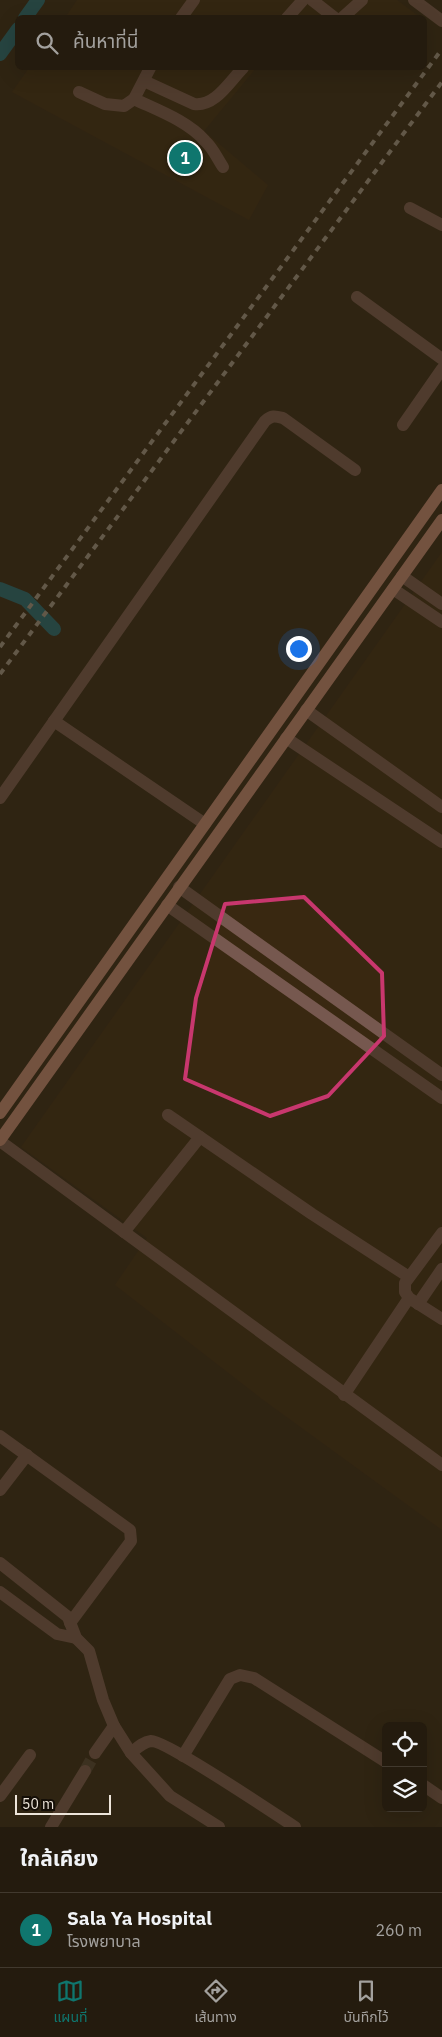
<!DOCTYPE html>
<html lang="th">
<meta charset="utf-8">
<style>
:root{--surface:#241b0e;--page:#2c2417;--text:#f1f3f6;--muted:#a3a19e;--line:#41392e;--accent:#0f766e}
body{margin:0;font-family:"IBM Plex Sans","Noto Sans Thai",sans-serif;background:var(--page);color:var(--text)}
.controls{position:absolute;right:15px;bottom:15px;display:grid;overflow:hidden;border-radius:8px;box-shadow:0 5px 20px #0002}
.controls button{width:45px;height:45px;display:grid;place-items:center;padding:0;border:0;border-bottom:1px solid var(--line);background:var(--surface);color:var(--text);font:25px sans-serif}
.scale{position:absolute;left:15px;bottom:12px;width:96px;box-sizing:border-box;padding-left:5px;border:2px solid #ede5da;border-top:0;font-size:14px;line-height:18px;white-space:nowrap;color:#ede5da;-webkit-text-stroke:4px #140e07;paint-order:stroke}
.you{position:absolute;left:298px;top:648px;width:18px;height:18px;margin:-12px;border:4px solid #fff;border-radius:50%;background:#1a73e8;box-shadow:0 0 0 8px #1a73e833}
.badge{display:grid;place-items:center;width:32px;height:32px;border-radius:50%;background:var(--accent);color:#fff;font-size:16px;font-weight:700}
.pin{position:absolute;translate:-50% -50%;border:2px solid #fff;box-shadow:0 1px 5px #0006}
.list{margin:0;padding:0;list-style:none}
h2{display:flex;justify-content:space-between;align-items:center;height:65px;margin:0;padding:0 20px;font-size:21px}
h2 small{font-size:16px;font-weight:400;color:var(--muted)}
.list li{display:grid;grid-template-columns:32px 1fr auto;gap:15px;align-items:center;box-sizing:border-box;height:75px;padding:0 20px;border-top:1px solid var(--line)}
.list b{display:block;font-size:19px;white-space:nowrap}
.list p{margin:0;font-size:16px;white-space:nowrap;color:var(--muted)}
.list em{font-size:16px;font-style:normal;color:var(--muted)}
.icon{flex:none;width:28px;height:28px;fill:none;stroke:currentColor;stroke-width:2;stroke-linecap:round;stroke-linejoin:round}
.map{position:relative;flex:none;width:442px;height:1827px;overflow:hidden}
.search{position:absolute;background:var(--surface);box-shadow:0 5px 20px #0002;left:15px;right:15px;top:15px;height:55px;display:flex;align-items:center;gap:12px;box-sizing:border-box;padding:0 18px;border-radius:8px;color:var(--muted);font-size:19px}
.sheet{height:140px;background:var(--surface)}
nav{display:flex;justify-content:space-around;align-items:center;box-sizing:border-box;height:70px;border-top:1px solid var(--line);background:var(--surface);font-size:14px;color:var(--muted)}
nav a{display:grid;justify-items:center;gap:2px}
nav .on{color:var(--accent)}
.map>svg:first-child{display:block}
.built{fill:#392811}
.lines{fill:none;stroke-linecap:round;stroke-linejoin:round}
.canal{stroke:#1c6a79;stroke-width:14}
.minor-tunnel{stroke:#4c4131;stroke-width:12;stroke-dasharray:12 6;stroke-linecap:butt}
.minor{stroke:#76584f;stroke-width:12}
.major{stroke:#c68977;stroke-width:12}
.rail{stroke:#a1978a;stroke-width:4;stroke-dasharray:6 6;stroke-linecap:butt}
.marked{fill:none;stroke:#c8376e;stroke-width:4;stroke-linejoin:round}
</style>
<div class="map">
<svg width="442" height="1827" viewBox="0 0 442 1827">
<rect width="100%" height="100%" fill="#302413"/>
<g class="built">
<path d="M77 0H397L417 15 413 18H65Z"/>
<path d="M29 68H256L204 131 268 185 249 220 12 92Z"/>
<path d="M442 552V1530L262 1399 115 1285 147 1238 21 1147Z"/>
</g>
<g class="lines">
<g class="canal">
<path d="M25 18 38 0"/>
<path d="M0 54 18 29"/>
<path d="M0 589 25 599 54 629"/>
</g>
<path class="minor-tunnel" d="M85 1771 95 1753"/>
<g class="minor">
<path d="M312 0 335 18"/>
<path d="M414 0 442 21"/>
<path d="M181 18 194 0"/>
<path d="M287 18 303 0"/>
<path d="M342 18 362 0"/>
<path d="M150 68 134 99C157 110 188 121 205 141 213 148 217 158 223 167"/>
<path d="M144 81 194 104C215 107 229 82 243 68"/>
<path d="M79 92 105 104 124 106 134 99"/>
<path d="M410 208 442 225"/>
<path d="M357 297 442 359"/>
<path d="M403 425 442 369"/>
<path d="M402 576 442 604"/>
<path d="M393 589 442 622"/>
<path d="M306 710 442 807"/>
<path d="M54 721 205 824"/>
<path d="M286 738 442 842"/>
<path d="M0 798 265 421C272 415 275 416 283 418L355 470"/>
<path d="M179 887 442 1075"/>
<path d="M167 905 442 1098"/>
<path d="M168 1115 312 1214 409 1277"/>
<path d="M0 1141 442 1465"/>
<path d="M124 1232 200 1137"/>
<path d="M442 1233 405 1283V1292L409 1298 442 1319"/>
<path d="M418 1304 442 1269"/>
<path d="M344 1395 409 1298"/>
<path d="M0 1436 130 1530 131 1541 70 1623"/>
<path d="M0 1490 27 1455"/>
<path d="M0 1563 68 1617 76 1638 89 1651 103 1700 114 1726 131 1753 170 1796 219 1827"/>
<path d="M0 1592 57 1634 76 1638"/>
<path d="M95 1753 114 1726"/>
<path d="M131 1753C137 1748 143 1742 151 1741 165 1740 275 1814 295 1827"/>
<path d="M183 1756 230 1679 240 1675 254 1678 386 1762"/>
<path d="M423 1785 442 1798"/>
<path d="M0 1796 30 1755"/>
<path d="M51 1827 85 1771"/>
</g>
<g class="major">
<path d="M0 1113 442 490"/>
<path d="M0 1140 442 520"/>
</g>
<g class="rail">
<path d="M0 647 442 49"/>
<path d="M0 674 442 82"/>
</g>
</g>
<path d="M0 0H442V1827H0ZM304 897 382 973 384 1036 328 1096 270 1116 185 1079 196 998 225 904Z" fill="#302413" fill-opacity=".55" fill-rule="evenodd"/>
<path class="marked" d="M304 897 382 973 384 1036 328 1096 270 1116 185 1079 196 998 225 904Z"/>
</svg>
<div class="controls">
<button><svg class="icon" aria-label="locate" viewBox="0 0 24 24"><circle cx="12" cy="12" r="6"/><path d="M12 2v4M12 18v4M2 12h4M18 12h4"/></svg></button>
<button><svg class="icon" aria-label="layers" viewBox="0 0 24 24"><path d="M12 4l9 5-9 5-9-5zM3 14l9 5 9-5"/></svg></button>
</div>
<div class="scale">50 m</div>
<div class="you"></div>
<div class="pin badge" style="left:185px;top:158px">1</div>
<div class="search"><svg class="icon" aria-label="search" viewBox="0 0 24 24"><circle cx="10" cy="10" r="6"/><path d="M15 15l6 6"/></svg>ค้นหาที่นี่</div>
</div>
<section class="sheet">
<h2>ใกล้เคียง<small></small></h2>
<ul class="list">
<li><span class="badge">1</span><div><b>Sala Ya Hospital</b><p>โรงพยาบาล</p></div><em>260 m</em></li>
</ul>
</section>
<nav>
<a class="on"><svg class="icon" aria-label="map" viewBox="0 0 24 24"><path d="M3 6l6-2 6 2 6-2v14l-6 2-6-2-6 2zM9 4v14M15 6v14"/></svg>แผนที่</a>
<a><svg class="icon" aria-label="directions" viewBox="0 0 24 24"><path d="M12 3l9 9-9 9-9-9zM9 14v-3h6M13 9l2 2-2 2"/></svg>เส้นทาง</a>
<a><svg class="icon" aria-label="saved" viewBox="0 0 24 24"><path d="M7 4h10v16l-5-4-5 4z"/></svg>บันทึกไว้</a>
</nav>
